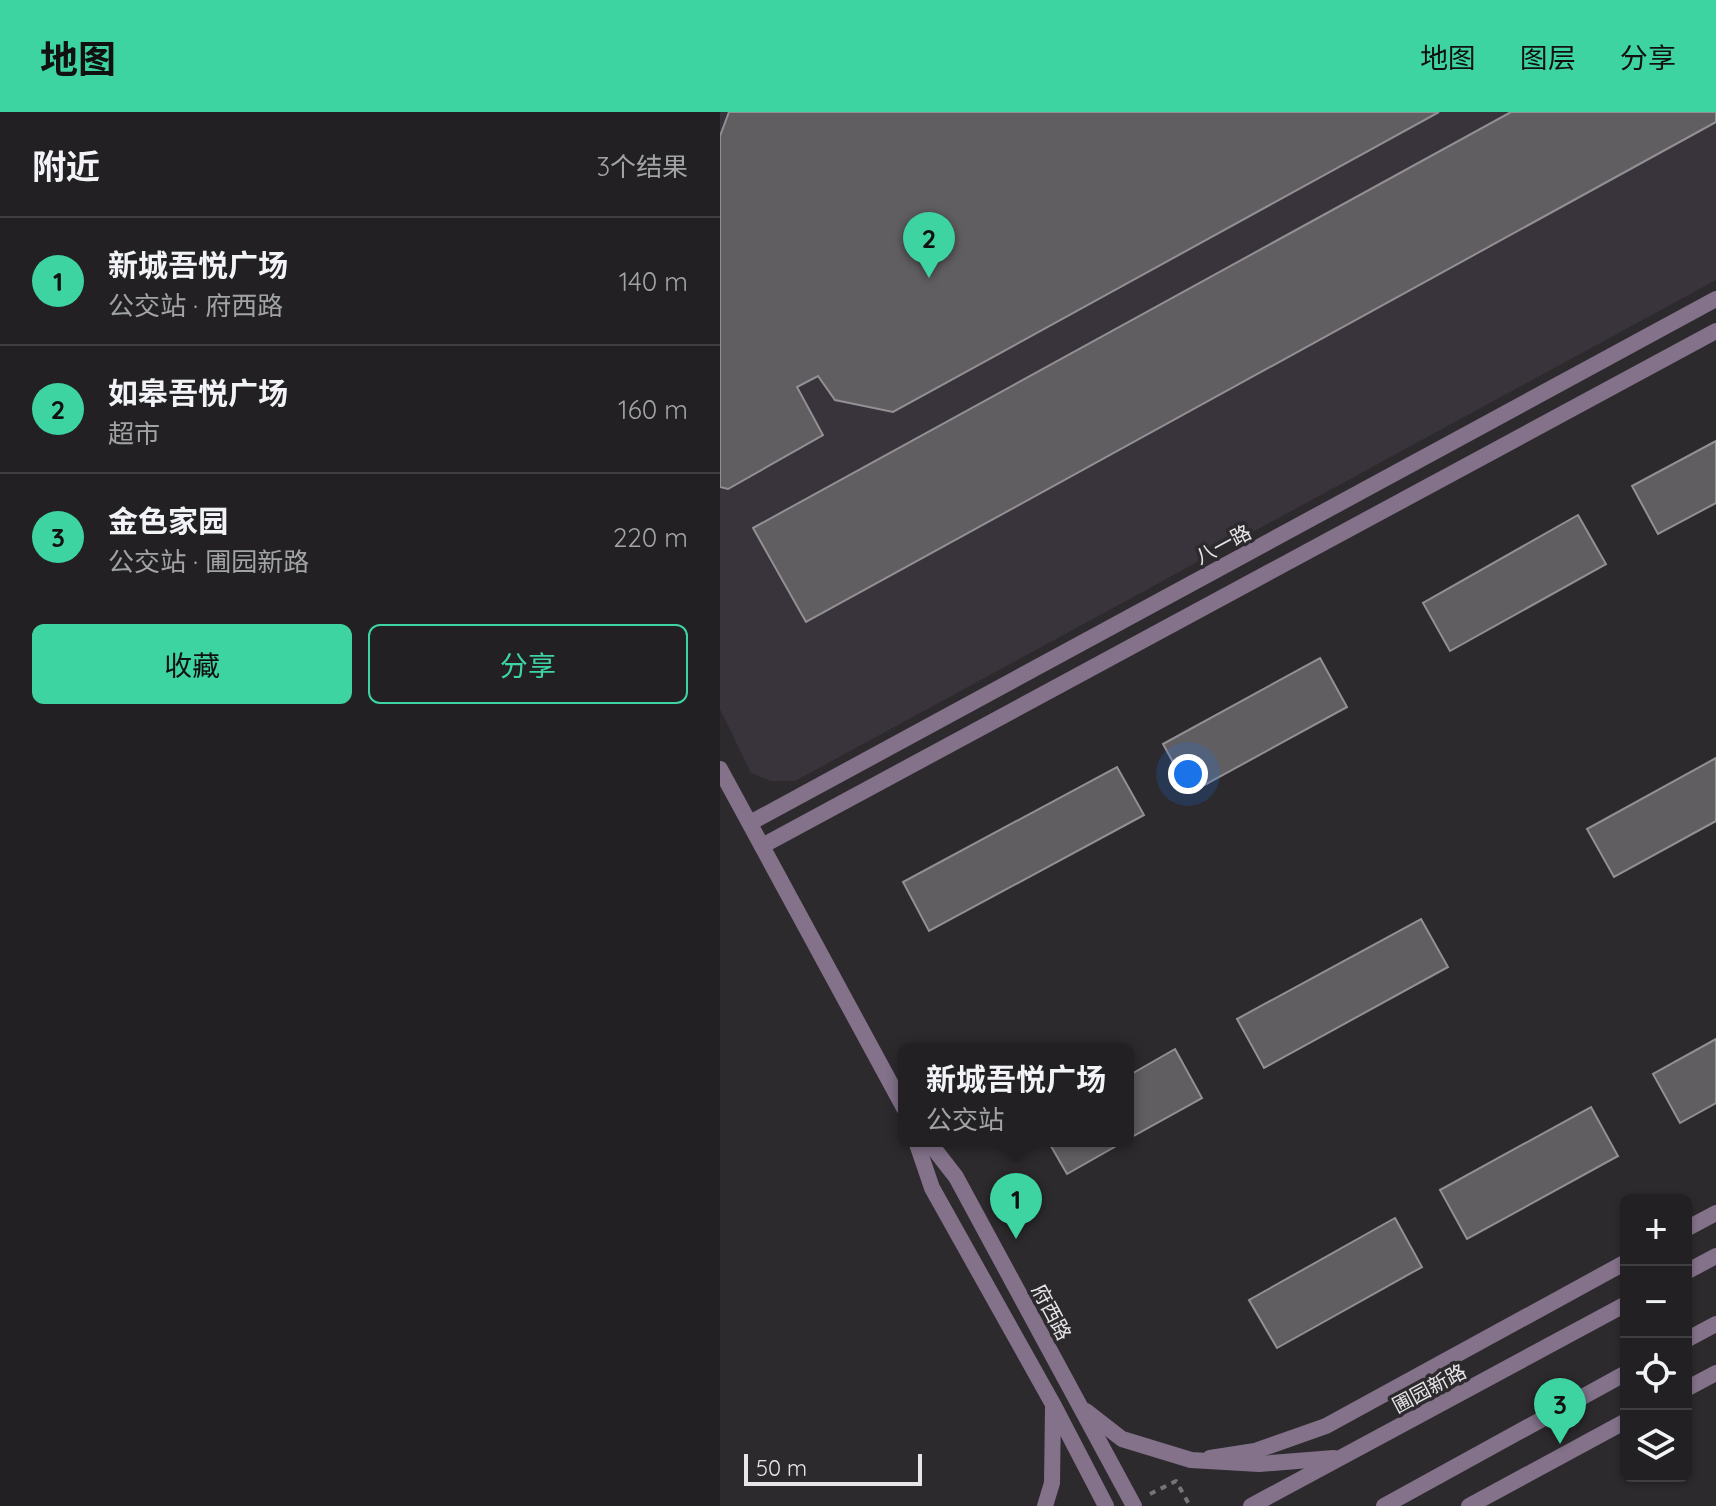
<!DOCTYPE html>
<html lang="zh">
<meta charset="utf-8">
<style>
:root{--surface:#222022;--page:#2e2d2f;--text:#f1f3f6;--muted:#a2a3a5;--line:#3f3e40;--accent:#3ed4a2}
body{margin:0;font-family:Quicksand,"Noto Sans SC",sans-serif;background:var(--page);color:var(--text)}
.controls{position:absolute;right:24px;bottom:24px;display:grid;overflow:hidden;border-radius:12px;box-shadow:0 2px 6px #0004}
.controls button{width:72px;height:72px;display:grid;place-items:center;padding:0;border:0;border-bottom:2px solid var(--line);background:var(--surface);color:var(--text);font:40px sans-serif}
.scale{position:absolute;left:24px;bottom:20px;width:178px;box-sizing:border-box;padding-left:8px;border:4px solid #e7e5e7;border-top:0;font-size:22px;line-height:28px;white-space:nowrap;color:#e7e5e7;-webkit-text-stroke:6px #2d2a2d;paint-order:stroke}
.you{position:absolute;left:468px;top:662px;width:28px;height:28px;margin:-20px;border:6px solid #fff;border-radius:50%;background:#1a73e8;box-shadow:0 0 0 12px #1a73e833}
.badge{display:grid;place-items:center;width:52px;height:52px;border-radius:50%;background:var(--accent);color:#111;font-size:26px;font-weight:700}
.pin{position:absolute;translate:-50% -66px;filter:drop-shadow(0 2px 4px #0008)}
.pin::after{content:'';position:absolute;top:42px;width:28px;height:24px;background:inherit;clip-path:polygon(0 0,100% 0,50% 100%)}
.popup{position:absolute;left:178px;top:931px;width:236px;height:104px;box-sizing:border-box;display:grid;place-content:center;border-radius:12px;background:var(--surface);filter:drop-shadow(0 2px 6px #0005);font-size:26px;white-space:nowrap;color:var(--muted)}
.popup b{font-size:30px;color:var(--text)}
.popup::after{content:'';position:absolute;left:50%;top:100%;margin-left:-16px;border:16px solid transparent;border-top-color:var(--surface)}
.list{margin:0;padding:0;list-style:none}
h2{display:flex;justify-content:space-between;align-items:center;height:104px;margin:0;padding:0 32px;font-size:34px}
h2 small{font-size:26px;font-weight:400;color:var(--muted)}
.list li{display:grid;grid-template-columns:52px 1fr auto;gap:24px;align-items:center;box-sizing:border-box;height:128px;padding:0 32px;border-top:2px solid var(--line)}
.list b{display:block;font-size:30px;white-space:nowrap}
.list p{margin:0;font-size:26px;white-space:nowrap;color:var(--muted)}
.list em{font-size:26px;font-style:normal;color:var(--muted)}
.actions{display:flex;gap:16px;padding:24px 32px}
.actions a{flex:1;padding:18px 0;border:2px solid var(--accent);border-radius:12px;text-align:center;font-size:28px;color:var(--accent)}
.actions .main{background:var(--accent);color:#111}
.icon{flex:none;width:44px;height:44px;fill:none;stroke:currentColor;stroke-width:2;stroke-linecap:round;stroke-linejoin:round}
.map{position:relative;flex:none;width:996px;height:1394px;overflow:hidden}
header{display:flex;align-items:center;gap:48px;box-sizing:border-box;height:112px;padding:0 40px;background:var(--accent);color:#111}
header strong{font-size:38px}
nav{display:flex;gap:44px;margin-inline-start:auto;font-size:28px}
main{display:flex}
aside{flex:1;background:var(--surface)}
.map>svg:first-child{display:block}
.built{fill:#39333b}
.building{fill:#615e62;stroke:#939094;stroke-width:2}
.lines{fill:none;stroke-linecap:round;stroke-linejoin:round}
.path{stroke:#777577;stroke-width:4;stroke-dasharray:6 6;stroke-linecap:butt}
.minor{stroke:#83728a;stroke-width:16}
.tertiary{stroke:#83728a;stroke-width:16}
.labels{text-anchor:middle;dominant-baseline:central;stroke-width:7;stroke-linejoin:round;paint-order:stroke}
.street-label{font-size:20px;fill:#e7e5e7;stroke:#2d2a2d}
</style>
<header>
<strong>地图</strong>
<nav><a>地图</a><a>图层</a><a>分享</a></nav>
</header>
<main>
<aside>
<h2>附近<small>3个结果</small></h2>
<ul class="list">
<li><span class="badge">1</span><div><b>新城吾悦广场</b><p>公交站 · 府西路</p></div><em>140 m</em></li>
<li><span class="badge">2</span><div><b>如皋吾悦广场</b><p>超市</p></div><em>160 m</em></li>
<li><span class="badge">3</span><div><b>金色家园</b><p>公交站 · 圃园新路</p></div><em>220 m</em></li>
</ul>
<div class="actions"><a class="main">收藏</a><a>分享</a></div>
</aside>
<div class="map">
<svg width="996" height="1394" viewBox="0 0 996 1394">
<rect width="100%" height="100%" fill="#2d2a2d"/>
<path class="built" d="M0 0H996V168L75 669H51L31 661 0 597Z"/>
<g class="building">
<path d="M9 0H719L173 300 115 288 98 264 77 275 103 323 8 377 0 375V24Z"/>
<path d="M791 0H996V10L86 510 33 416Z"/>
<path d="M996 329V391L938 422 912 374Z"/>
<path d="M858 403 886 452 730 539 703 491Z"/>
<path d="M600 546 627 595 470 681 443 632Z"/>
<path d="M996 646V709L894 765 867 717Z"/>
<path d="M397 655 424 703 209 819 183 770Z"/>
<path d="M701 807 728 855 544 956 517 907Z"/>
<path d="M996 927V991L960 1011 933 962Z"/>
<path d="M455 937 482 986 408 1027V964Z"/>
<path d="M871 995 898 1044 747 1127 720 1078Z"/>
<path d="M328 1029H405L347 1062Z"/>
<path d="M675 1106 702 1155 557 1236 529 1188Z"/>
</g>
<g class="lines">
<path class="path" d="M430 1382 456 1369 470 1394"/>
<g class="minor">
<path d="M30 711 996 187"/>
<path d="M42 734 996 219"/>
<path d="M966 1117 996 1101"/>
<path d="M966 1277 996 1261"/>
<path d="M490 1346 535 1339 606 1314 906 1150"/>
<path d="M749 1394 906 1309"/>
</g>
<g class="tertiary">
<path d="M0 657 184 996"/>
<path d="M196 1029 212 1076 334 1294 386 1394"/>
<path d="M208 1029 236 1065 414 1394"/>
<path d="M966 1160 996 1144"/>
<path d="M966 1228 996 1212"/>
<path d="M366 1299 402 1327 471 1348 539 1352 614 1346"/>
<path d="M325 1394 332 1371 333 1296"/>
<path d="M531 1394 906 1192"/>
<path d="M664 1394 906 1261"/>
</g>
</g>
<g class="labels">
<g class="street-label">
<text transform="translate(503 432) rotate(-28)">八一路</text>
<text transform="translate(332 1200) rotate(62)">府西路</text>
<text transform="translate(709 1276) rotate(-28)">圃园新路</text>
</g>
</g>
</svg>
<div class="controls">
<button>+</button>
<button>−</button>
<button><svg class="icon" aria-label="locate" viewBox="0 0 24 24"><circle cx="12" cy="12" r="6"/><path d="M12 2v4M12 18v4M2 12h4M18 12h4"/></svg></button>
<button><svg class="icon" aria-label="layers" viewBox="0 0 24 24"><path d="M12 4l9 5-9 5-9-5zM3 14l9 5 9-5"/></svg></button>
</div>
<div class="scale">50 m</div>
<div class="you"></div>
<div class="pin badge" style="left:296px;top:1127px">1</div>
<div class="popup"><b>新城吾悦广场</b>公交站</div>
<div class="pin badge" style="left:209px;top:166px">2</div>
<div class="pin badge" style="left:840px;top:1332px">3</div>
</div>
</main>
